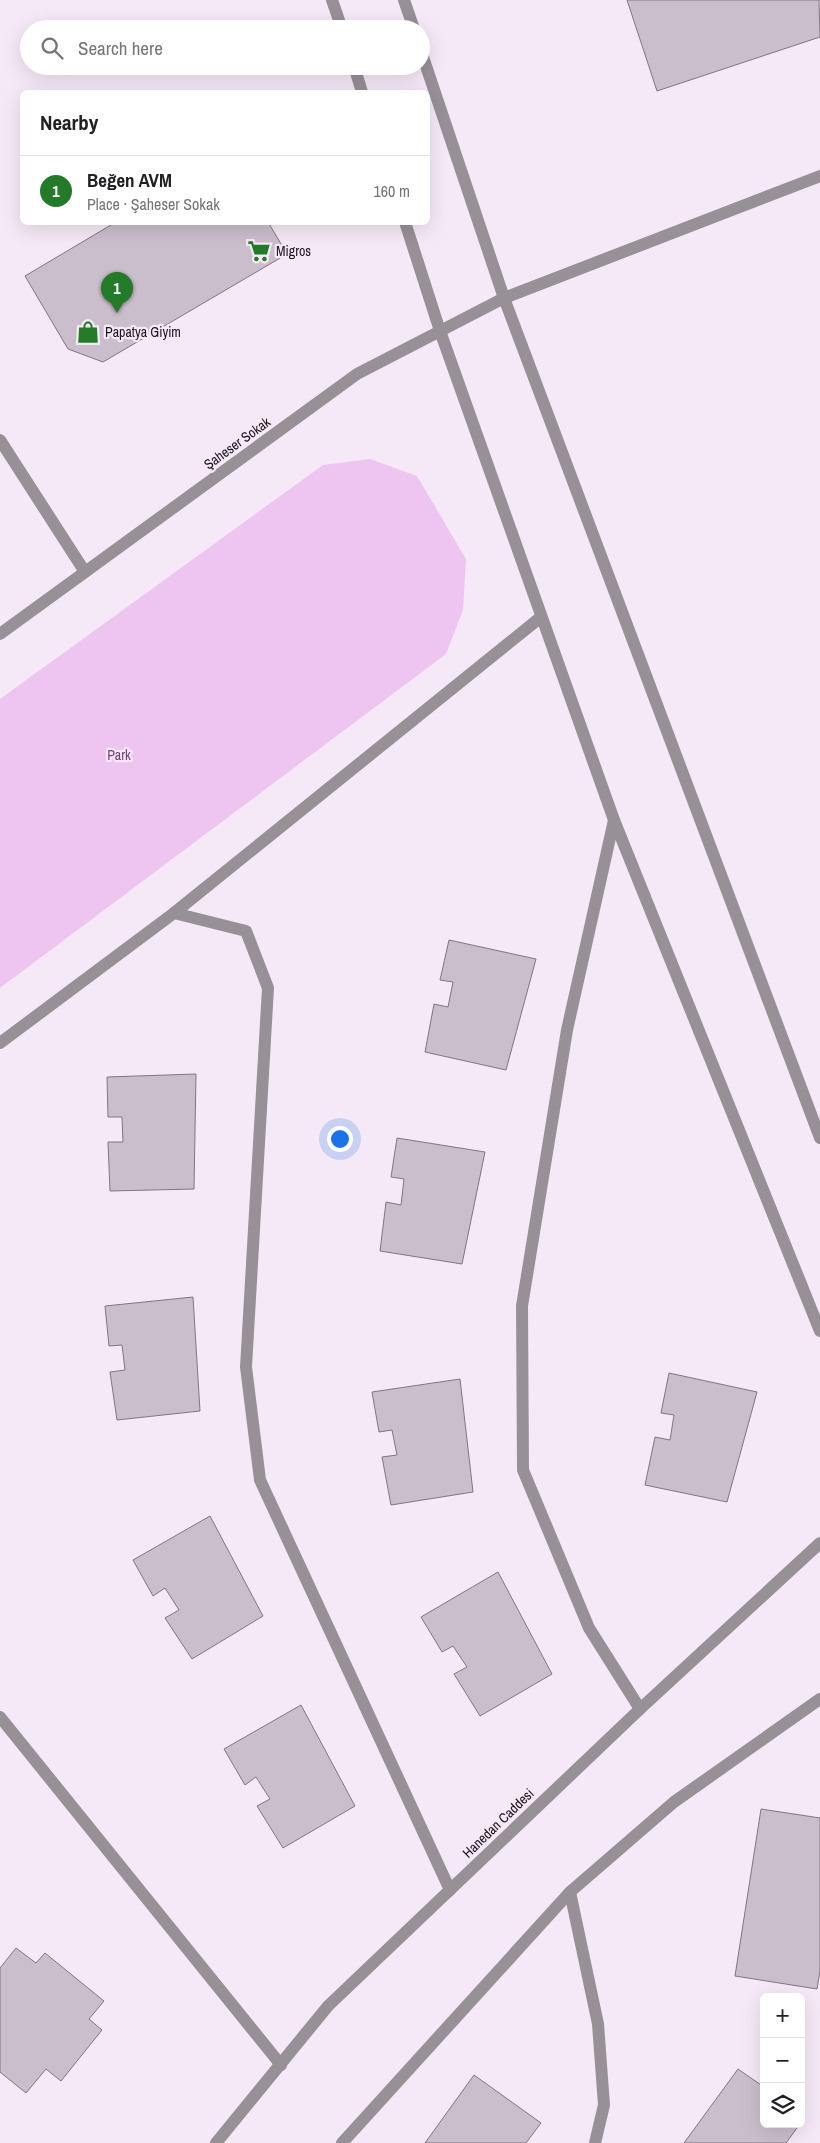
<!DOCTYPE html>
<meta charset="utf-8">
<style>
:root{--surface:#fff;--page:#f6f6f6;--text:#202124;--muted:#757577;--line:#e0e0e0;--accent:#237a28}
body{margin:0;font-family:"Archivo Narrow",sans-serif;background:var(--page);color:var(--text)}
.controls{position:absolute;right:15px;bottom:15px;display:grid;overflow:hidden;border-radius:8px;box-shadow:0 5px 20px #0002}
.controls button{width:45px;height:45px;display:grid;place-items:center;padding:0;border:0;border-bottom:1px solid var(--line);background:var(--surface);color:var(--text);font:25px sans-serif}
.you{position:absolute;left:339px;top:1138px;width:18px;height:18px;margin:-12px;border:4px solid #fff;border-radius:50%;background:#1a73e8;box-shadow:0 0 0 8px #1a73e833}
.badge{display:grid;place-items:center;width:32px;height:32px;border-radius:50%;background:var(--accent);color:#fff;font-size:16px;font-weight:700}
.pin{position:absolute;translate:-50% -41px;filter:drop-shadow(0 1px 2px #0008)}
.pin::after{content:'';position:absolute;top:26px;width:18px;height:15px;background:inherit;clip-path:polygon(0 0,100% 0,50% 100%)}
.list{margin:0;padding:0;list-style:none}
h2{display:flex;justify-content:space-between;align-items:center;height:65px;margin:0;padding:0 20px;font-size:21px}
h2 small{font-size:16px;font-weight:400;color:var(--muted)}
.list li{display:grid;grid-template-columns:32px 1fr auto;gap:15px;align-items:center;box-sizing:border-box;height:70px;padding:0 20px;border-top:1px solid var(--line)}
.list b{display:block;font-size:19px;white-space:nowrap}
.list p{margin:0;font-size:16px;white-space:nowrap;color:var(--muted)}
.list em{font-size:16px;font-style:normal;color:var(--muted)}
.icon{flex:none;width:28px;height:28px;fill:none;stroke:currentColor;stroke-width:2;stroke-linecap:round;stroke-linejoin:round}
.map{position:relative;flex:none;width:820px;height:2143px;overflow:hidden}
.search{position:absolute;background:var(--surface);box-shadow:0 5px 20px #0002;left:20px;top:20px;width:410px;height:55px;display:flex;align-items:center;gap:12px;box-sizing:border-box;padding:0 18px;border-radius:28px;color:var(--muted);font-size:19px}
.panel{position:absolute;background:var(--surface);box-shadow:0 5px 20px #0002;left:20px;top:90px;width:410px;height:135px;border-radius:8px}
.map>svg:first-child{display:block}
.green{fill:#edc5f0}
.building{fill:#cbbecc;stroke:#817582}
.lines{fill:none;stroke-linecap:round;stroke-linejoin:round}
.minor{stroke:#979197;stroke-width:12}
.tertiary{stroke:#979197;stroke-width:12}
.labels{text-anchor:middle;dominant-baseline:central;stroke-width:4.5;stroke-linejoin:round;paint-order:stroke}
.poi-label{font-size:14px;fill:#1c171c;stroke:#f6e9f7;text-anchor:start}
.street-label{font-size:14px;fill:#1c171c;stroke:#f6e9f7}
.park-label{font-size:14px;fill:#713e75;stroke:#f6e9f7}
</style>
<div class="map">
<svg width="820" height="2143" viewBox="0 0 820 2143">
<rect width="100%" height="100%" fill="#f6e9f7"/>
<path class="green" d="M370 459 417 476 466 559 463 610 446 654 0 988V699L323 465Z"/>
<g class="building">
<path d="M627 0H819L820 37 657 91Z"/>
<path d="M116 222H268L287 254 103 362 68 349 25 276Z"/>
<path d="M449 940 536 959 506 1070 425 1052 434 1004 448 1007 453 982 440 980Z"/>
<path d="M196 1074 194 1189 110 1191 108 1142H123L122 1117H108L107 1077Z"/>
<path d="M397 1138 485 1152 462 1264 380 1251 386 1202 401 1205 404 1179 391 1177Z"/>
<path d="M193 1297 200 1411 117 1420 110 1372 125 1370 122 1345 109 1346 105 1306Z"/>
<path d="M669 1373 757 1392 727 1502 645 1485 655 1437 670 1440 674 1415 661 1413Z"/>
<path d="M460 1379 473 1492 391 1505 382 1457 397 1455 392 1430 379 1432 372 1392Z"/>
<path d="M210 1516 263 1616 192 1659 165 1618 179 1610 165 1588 153 1596 133 1560Z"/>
<path d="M498 1572 552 1674 480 1716 454 1674 467 1667 453 1646 442 1652 421 1617Z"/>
<path d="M301 1705 355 1806 283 1848 257 1806 270 1799 256 1777 245 1785 224 1749Z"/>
<path d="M761 1809 820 1818V1971L817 1989 735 1976Z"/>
<path d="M16 1948 36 1963 45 1953 104 2001 89 2019 102 2030 61 2081 46 2069 26 2093 0 2072V1968Z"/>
<path d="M738 2069 764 2087V2124H800L786 2143H684Z"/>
<path d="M474 2075 541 2123 526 2143H425Z"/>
</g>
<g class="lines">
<g class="minor">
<path d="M0 440 85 572"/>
<path d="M0 634 357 374 504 298 820 176"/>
<path d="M614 820 567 1030 522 1306 523 1470 589 1628 640 1709"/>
<path d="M174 913 246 931 268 988 246 1367 260 1480 450 1890"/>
<path d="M0 1043 174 913 541 617"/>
<path d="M0 1717 281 2065"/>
<path d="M570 1892 598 2024 604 2105 595 2143"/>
</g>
<g class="tertiary">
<path d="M332 0 342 29"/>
<path d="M404 0 414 29"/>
<path d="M421 51 504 298 820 1138"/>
<path d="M354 66 362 92"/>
<path d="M405 222 440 331 614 820 820 1331"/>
<path d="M216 2143 328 2006 640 1709 820 1543"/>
<path d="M342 2143 570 1892 674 1802 820 1699"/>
</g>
</g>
<defs>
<symbol id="supermarket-bare" viewBox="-9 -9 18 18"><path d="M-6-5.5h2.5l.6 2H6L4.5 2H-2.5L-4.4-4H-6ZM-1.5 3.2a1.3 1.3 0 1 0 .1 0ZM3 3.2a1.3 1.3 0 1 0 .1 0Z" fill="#237a28" stroke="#f6e9f7" stroke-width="2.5" paint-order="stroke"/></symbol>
<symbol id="shop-bare" viewBox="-9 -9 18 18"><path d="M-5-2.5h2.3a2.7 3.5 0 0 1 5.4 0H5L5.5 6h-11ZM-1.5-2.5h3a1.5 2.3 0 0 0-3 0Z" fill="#237a28" stroke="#f6e9f7" stroke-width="2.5" paint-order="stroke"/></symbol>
</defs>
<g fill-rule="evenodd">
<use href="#supermarket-bare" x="243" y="235" width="32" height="32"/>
<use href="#shop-bare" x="72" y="316" width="32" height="32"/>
</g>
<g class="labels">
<g class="poi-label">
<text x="276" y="251">Migros</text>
<text x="105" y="332">Papatya Giyim</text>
</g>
<g class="street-label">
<text transform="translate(237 443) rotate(-36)">Şaheser Sokak</text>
<text transform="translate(498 1823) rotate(-44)">Hanedan Caddesi</text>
</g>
<g class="park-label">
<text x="119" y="755">Park</text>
</g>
</g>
</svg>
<div class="controls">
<button>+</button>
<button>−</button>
<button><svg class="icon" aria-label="layers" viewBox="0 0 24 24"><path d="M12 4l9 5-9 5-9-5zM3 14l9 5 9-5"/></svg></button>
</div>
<div class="you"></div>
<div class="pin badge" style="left:117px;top:313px">1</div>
<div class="search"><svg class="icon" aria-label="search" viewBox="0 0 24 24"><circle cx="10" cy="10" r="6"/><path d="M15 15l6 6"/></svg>Search here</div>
<section class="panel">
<h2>Nearby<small></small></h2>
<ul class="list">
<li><span class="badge">1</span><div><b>Beğen AVM</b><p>Place · Şaheser Sokak</p></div><em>160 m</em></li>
</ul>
</section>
</div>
